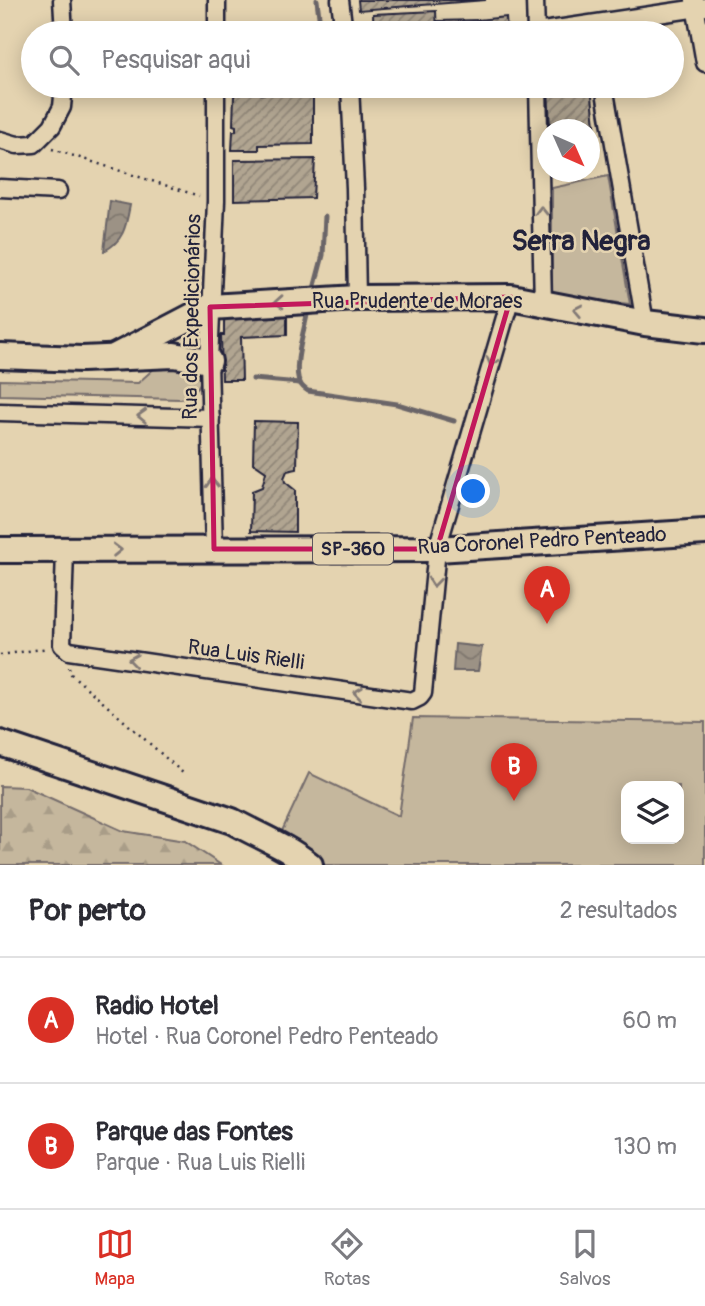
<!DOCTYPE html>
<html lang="pt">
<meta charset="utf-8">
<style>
:root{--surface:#fff;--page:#f2f2f3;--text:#2b2b33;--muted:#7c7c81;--line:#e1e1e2;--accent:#d93025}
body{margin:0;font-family:Pangolin,sans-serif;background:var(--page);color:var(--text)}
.controls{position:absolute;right:21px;bottom:21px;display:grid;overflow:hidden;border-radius:14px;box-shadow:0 4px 18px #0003}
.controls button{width:63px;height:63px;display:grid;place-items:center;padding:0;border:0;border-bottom:2px solid var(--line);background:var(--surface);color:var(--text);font:35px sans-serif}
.compass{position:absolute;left:537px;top:119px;width:63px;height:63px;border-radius:50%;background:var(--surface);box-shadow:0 4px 18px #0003;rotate:135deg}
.you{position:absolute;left:474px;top:492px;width:24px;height:24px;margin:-18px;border:5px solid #fff;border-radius:50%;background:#1a73e8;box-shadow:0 0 0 10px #1a73e833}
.badge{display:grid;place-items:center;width:46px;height:46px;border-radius:50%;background:var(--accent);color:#fff;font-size:23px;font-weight:700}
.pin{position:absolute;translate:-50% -58px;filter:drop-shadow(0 2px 4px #0008)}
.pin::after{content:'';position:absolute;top:37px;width:24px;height:21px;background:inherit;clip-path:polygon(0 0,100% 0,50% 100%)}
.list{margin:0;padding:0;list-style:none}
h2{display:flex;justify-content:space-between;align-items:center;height:91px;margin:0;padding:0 28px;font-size:30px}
h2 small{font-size:23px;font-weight:400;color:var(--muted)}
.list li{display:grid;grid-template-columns:46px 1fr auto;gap:21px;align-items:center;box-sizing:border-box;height:126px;padding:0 28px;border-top:2px solid var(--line)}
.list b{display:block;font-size:26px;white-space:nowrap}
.list p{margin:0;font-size:23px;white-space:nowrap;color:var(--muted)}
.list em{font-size:23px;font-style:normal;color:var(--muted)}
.icon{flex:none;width:38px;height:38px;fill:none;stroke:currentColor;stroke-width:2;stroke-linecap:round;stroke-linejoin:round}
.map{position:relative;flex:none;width:705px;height:865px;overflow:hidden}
.search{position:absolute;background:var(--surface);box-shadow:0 4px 18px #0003;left:21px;right:21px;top:21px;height:77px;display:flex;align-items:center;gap:18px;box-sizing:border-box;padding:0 24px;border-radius:38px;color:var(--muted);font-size:26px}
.sheet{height:343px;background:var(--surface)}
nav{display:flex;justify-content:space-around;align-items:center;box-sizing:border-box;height:98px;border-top:2px solid var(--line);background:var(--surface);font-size:19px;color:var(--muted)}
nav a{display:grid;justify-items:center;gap:4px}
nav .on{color:var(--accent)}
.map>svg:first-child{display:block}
.forest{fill:url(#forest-firs);stroke:#746c6c;stroke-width:2}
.park{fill:#c5b79d;stroke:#746c6c;stroke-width:2;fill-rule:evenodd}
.water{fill:url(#water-waves);stroke:#6b6567;stroke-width:2}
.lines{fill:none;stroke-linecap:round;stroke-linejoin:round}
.stream{stroke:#6b6567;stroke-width:5}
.building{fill:url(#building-hatch);stroke:#22223b;stroke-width:2}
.minor-casing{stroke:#22223b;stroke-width:21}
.primary-casing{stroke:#22223b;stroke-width:30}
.path{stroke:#22223b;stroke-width:2.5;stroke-dasharray:2 5;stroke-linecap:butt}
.minor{stroke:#e4d3b0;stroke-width:16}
.primary{stroke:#e4d3b0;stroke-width:24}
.oneway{stroke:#837a76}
.marked{fill:none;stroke:#c2185b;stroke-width:5;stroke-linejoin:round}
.labels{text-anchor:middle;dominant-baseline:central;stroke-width:5;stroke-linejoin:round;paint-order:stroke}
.shield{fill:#e4d3b0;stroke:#5c575e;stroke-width:2}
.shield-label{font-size:19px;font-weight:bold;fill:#22223b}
.street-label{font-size:21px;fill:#22223b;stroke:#e4d3b0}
.district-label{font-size:28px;font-weight:bold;fill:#22223b;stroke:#e4d3b0}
</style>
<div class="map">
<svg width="705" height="865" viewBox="0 0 705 865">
<defs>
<pattern id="forest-firs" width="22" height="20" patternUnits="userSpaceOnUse" patternTransform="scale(1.75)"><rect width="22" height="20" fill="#c5b79d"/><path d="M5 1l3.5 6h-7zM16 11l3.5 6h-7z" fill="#a99d88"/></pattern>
<pattern id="water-waves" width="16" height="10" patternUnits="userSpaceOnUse" patternTransform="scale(1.75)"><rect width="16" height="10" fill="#9c9285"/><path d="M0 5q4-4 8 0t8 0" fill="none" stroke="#7f776e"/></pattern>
<pattern id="building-hatch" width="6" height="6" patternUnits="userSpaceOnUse" patternTransform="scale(1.75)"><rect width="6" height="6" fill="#b1a591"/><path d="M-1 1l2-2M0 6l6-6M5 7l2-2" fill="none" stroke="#908678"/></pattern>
</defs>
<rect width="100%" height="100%" fill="#e4d3b0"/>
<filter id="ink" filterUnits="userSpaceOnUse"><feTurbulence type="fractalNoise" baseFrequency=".0143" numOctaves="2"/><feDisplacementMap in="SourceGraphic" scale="14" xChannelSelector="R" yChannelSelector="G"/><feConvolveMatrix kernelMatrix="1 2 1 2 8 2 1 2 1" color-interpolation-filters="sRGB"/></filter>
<g filter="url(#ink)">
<path class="forest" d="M0 786 26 787 123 831 185 841 221 865H0Z"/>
<g class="park">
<path d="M608 176 630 304 552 296V188Z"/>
<path d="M157 366 195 368 201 380C198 391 190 395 181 399L0 395V380L138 383Z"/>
<path d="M413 718 705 722V865H320L282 831 309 773 399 816ZM626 786H679V839H626Z"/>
</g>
<g class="water">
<path d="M110 201 130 205C126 226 124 241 104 251Z"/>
<path d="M455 644 482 647 478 671H453Z"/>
</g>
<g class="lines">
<g class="stream">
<path d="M317 0 321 33"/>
<path d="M325 86V95"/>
<path d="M314 289 323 255 325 216"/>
<path d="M307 315C304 331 292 370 300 383 302 387 305 389 308 391L397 404 454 421"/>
<path d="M253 379 300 383"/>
</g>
</g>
<g class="building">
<path d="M358 0H486L359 10Z"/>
<path d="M436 11 437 33H374L373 14Z"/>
<path d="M506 17 507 33 488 32 487 28H478V20Z"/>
<path d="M478 20 479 33H437V21Z"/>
<path d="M548 86H591L598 155 590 156V130H550Z"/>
<path d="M260 90 261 94 313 93V144L259 145V150H232L233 131H236V126L233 125 234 96 238 92Z"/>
<path d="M315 159 313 198 234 200V160Z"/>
<path d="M287 313V335L241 337 242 380H222L221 335H224V315Z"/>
<path d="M254 421 298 422 297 469 287 471 284 478 285 482 295 490V532L251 531 252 491 262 487 266 472 253 463Z"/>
</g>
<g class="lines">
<defs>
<g id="minor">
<path d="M62 0 64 33"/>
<path d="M340 0 344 33"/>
<path d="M535 0 536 33"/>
<path d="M694 0 705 63"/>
<path d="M536 32 705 7"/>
<path d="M217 33V0"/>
<path d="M350 86 355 188 357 298"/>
<path d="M538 86 543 304"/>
<path d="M604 86 645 323"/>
<path d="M0 140 17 145 34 144 52 126 62 107 64 86"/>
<path d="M0 188 58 191"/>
<path d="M0 412 211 418"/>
<path d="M214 549 209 361 216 201V86"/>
<path d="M65 551 62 645 69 651 412 701 420 697 423 693 437 549 511 297"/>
</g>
<g id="primary">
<path d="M0 356 82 359 174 355 209 361"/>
<path d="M116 356 210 307 357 298 511 297 645 323 705 330"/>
<path d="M0 550 437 549 705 532"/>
<path d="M0 743 232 821C259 836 286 846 310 865"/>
</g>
</defs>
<use href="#minor" class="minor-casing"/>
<use href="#primary" class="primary-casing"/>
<g class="path">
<path d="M52 149 199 196"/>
<path d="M0 655 48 648"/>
<path d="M69 667 71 674 184 774"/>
</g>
<use href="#minor" class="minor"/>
<use href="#primary" class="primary"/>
</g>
<defs><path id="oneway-chevron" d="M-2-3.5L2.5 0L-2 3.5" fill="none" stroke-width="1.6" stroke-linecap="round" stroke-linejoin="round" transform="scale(1.75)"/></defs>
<g class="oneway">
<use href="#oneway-chevron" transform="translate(541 211) rotate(-91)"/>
<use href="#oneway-chevron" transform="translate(279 302) rotate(176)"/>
<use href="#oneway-chevron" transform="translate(578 310) rotate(-169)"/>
<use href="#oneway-chevron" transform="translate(492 362) rotate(106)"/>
<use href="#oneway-chevron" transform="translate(142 416) rotate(-178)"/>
<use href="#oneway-chevron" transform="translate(212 483) rotate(-92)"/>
<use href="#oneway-chevron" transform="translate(117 550) rotate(-1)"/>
<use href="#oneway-chevron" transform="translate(434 582) rotate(96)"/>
<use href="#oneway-chevron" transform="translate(133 660) rotate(-172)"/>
<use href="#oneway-chevron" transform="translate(358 693) rotate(-172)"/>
</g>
</g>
<path class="marked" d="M511 297 437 549H214L210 307Z"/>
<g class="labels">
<rect class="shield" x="313" y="533.5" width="80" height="31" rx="5"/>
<g class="shield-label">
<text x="353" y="549">SP-360</text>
</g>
<g class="street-label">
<text x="417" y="301">Rua Prudente de Moraes</text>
<text transform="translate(192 317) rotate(-89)">Rua dos Expedicionários</text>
<text transform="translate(542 541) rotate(-3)">Rua Coronel Pedro Penteado</text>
<text transform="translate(246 655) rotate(8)">Rua Luis Rielli</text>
</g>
<g class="district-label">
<text x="581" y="241">Serra Negra</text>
</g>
</g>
</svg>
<div class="controls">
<button><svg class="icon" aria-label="layers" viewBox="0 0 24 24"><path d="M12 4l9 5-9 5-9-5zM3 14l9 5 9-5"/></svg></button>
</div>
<svg class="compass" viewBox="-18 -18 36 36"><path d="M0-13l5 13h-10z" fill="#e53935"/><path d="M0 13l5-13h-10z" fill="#7c7c81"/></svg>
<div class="you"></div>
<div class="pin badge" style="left:547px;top:624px">A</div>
<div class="pin badge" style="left:514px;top:801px">B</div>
<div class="search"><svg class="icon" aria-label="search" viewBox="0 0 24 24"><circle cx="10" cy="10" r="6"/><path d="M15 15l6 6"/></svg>Pesquisar aqui</div>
</div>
<section class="sheet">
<h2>Por perto<small>2 resultados</small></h2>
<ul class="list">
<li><span class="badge">A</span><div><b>Radio Hotel</b><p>Hotel · Rua Coronel Pedro Penteado</p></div><em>60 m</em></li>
<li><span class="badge">B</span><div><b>Parque das Fontes</b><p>Parque · Rua Luis Rielli</p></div><em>130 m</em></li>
</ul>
</section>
<nav>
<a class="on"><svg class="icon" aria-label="map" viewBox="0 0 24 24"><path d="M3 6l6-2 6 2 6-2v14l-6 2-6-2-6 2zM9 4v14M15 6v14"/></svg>Mapa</a>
<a><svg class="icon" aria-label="directions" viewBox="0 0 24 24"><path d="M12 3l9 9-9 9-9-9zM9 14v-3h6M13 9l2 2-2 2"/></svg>Rotas</a>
<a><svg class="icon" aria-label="saved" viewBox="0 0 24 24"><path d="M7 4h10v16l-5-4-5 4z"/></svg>Salvos</a>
</nav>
